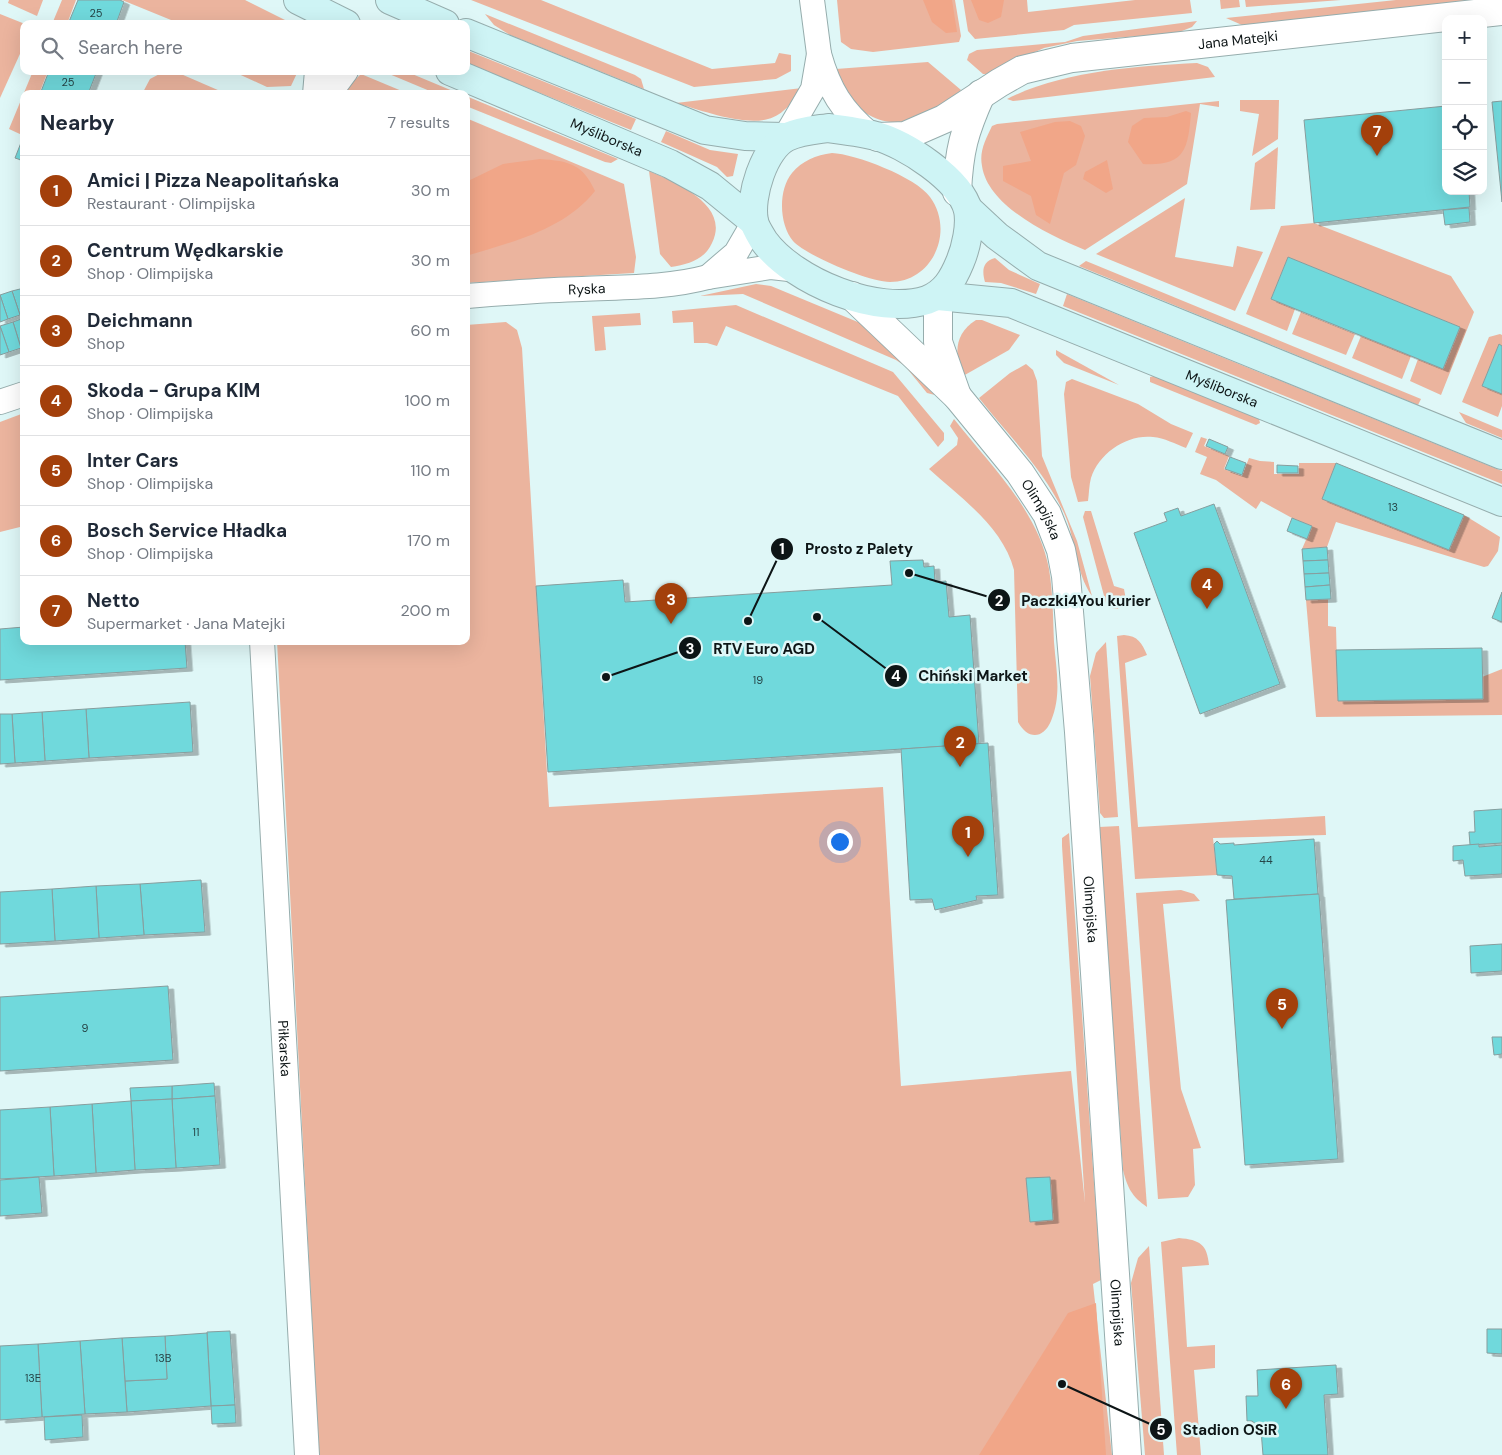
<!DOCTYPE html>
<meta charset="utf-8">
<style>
:root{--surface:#fff;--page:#f6f6f7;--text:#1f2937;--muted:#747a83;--line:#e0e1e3;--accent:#a3400b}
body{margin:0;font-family:"DM Sans",sans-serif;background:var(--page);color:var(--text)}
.controls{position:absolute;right:15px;top:15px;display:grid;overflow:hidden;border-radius:10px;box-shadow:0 5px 20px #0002}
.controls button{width:45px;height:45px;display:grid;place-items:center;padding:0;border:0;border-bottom:1px solid var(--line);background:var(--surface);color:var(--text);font:25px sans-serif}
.you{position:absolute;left:839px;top:841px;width:18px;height:18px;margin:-12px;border:4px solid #fff;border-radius:50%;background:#1a73e8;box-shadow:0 0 0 8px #1a73e833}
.badge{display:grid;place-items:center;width:32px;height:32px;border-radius:50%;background:var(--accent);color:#fff;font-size:16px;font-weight:700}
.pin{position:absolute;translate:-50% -41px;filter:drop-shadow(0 1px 2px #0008)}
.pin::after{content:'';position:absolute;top:26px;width:18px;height:15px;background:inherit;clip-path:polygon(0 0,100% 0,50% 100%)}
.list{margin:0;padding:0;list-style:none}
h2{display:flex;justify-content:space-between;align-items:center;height:65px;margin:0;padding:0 20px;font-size:21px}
h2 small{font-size:16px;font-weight:400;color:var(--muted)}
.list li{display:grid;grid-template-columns:32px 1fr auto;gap:15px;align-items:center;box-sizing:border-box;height:70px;padding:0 20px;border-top:1px solid var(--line)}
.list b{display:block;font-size:19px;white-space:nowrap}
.list p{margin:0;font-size:16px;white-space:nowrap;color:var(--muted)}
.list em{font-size:16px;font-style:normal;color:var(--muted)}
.icon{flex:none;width:28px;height:28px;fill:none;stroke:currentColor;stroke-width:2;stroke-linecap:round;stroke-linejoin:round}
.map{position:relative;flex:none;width:1502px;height:1455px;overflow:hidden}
.search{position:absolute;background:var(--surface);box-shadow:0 5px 20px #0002;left:20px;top:20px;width:450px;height:55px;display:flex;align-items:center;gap:12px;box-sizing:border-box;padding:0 18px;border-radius:10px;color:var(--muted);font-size:19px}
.panel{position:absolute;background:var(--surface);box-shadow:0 5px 20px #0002;left:20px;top:90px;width:450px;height:555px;border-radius:10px}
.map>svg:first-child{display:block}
.green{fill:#ebb49e}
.forest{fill:#f1a688}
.building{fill:#6fd9dc;stroke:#879d9d;filter:url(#shadow)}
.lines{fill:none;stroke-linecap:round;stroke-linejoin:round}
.minor-casing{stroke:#96adad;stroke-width:26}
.tertiary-casing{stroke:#96adad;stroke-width:30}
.secondary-casing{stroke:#96adad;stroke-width:30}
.minor{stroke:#fff;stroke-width:24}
.tertiary{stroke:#fff;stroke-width:28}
.secondary{stroke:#cef4f5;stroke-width:28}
.labels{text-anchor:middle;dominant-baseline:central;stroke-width:5;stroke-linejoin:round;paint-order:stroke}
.number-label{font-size:11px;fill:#264648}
.street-label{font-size:14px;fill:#0d1516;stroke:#dff7f7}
.leader{fill:none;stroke:#0d1516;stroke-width:2}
.callout-dot{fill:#0d1516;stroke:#dff7f7;stroke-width:2}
.mark-label{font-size:15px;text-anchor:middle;font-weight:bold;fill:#fff}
.callout-label{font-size:15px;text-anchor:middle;font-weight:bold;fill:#0d1516;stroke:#dff7f7;stroke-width:5;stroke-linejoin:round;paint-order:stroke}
</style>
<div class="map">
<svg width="1502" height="1455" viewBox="0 0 1502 1455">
<defs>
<filter id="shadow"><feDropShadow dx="5.5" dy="3" stdDeviation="0" flood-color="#0004"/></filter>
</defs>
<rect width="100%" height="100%" fill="#dff7f7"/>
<g class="green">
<path d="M9 0H43L37 16 8 3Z"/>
<path d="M62 0H76L67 24H52Z"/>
<path d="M122 0H245L293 24H172L171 20Z"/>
<path d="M471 0H541L712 69 775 63 779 53 791 55V71L776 79 694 87Z"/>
<path d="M837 0H955L961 36 959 42 873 52 851 49 841 42Z"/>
<path d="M963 0H1027L1028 12 1135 0H1190L1192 13 1074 25 1064 30 975 39 968 31Z"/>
<path d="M1220 0H1239L1240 7 1221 9Z"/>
<path d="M1245 0H1341L1246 7Z"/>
<path d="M1396 0H1474L1242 25 1226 18Z"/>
<path d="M0 14 25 24 24 45 0 98Z"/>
<path d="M485 14 635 75 641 79 644 89 510 35 494 25Z"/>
<path d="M1197 21 1192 27 1177 33 1077 41 1044 48 986 74H983L967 60 969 54 977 50 1065 42 1083 36Z"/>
<path d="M466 50 636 119 631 130 466 63Z"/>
<path d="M928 62 961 90C935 111 903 134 869 115 863 112 855 108 850 101 844 92 840 79 836 69Z"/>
<path d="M1197 63 1208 67 1215 77 1013 101 1007 99C1062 71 1136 66 1197 63Z"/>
<path d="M33 71H48L39 94H24L22 135 9 129Z"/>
<path d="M165 71H174L227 94H142L150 79Z"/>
<path d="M232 71H298L291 86 267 87Z"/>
<path d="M382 71H405L460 94H437Z"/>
<path d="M361 74 409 94H340Z"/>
<path d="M802 88C793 101 784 115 768 119 743 126 700 110 676 103Z"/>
<path d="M466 96 618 159 611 163 605 162 466 106Z"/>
<path d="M1240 100H1279L1278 139 1252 156 1259 114 1240 111Z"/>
<path d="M1219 101V107L1200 104 1187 184 1085 250C1051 236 988 207 982 166 979 151 986 139 992 126L997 124Z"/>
<path d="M466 118 624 184 636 257 634 273 466 283Z"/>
<path d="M666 131 710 150 738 154 733 176 727 177 717 167 661 142Z"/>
<path d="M1278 147 1275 209 1250 210 1255 163Z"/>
<path d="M832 153C855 154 916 177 930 197 955 231 933 282 890 282 869 282 807 256 793 241 779 224 778 190 792 173 802 161 816 155 832 153Z"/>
<path d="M649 171C675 182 731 205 712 243 704 260 689 264 671 267L660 254Z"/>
<path d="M1185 198 1175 257 1233 267 1237 246 1263 252 1235 311 1096 254Z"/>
<path d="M1314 223 1451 276 1474 312 1441 395 1410 381 1418 359 1443 369 1460 327 1288 257 1271 299 1295 309 1287 331 1246 314 1281 226Z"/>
<path d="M995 258 1009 270 1040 284 1036 294 1001 283 985 282C982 272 982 261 995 258Z"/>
<path d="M1086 261 1421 399 1418 405 1079 266Z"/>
<path d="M756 284 771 286 865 325 894 346 935 395 927 393 905 366 896 360 750 297 743 294 700 296Z"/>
<path d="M1067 294 1502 471V484L1063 306Z"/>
<path d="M736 305 893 372 944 433V440L938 447 898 396 726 326 717 346 707 343H694L693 322 673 323 672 311Z"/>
<path d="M1301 312 1355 334 1346 355 1292 334Z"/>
<path d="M640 313 641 325 604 327 606 350 595 351 592 316Z"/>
<path d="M976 320H982L1020 335 1009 350 963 376C954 354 954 334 976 320Z"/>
<path d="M506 322 517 330 522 348 549 807 883 787 901 1086 1071 1071 1085 1203 1062 846V838L1069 833 1101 1280 1093 1284 1112 1455H319L277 641H466V325Z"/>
<path d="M1500 334 1502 335V346L1499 345 1482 386 1502 394V406L1498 417 1462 402 1489 337Z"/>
<path d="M1361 336 1411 356 1402 379 1352 358Z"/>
<path d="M1056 350 1119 385 1064 363 1056 355Z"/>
<path d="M1026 364 1033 370 1037 381 1042 456 1077 541 1092 596C1075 572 1076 539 1064 513 1044 470 1008 435 979 398L1010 373Z"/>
<path d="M1154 376 1259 419 1260 423 1256 425 1150 382V377Z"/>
<path d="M1072 379 1138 404 1171 424 1193 433 1186 448C1176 444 1164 438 1153 437 1127 434 1099 453 1091 478 1089 485 1089 494 1088 501L1078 502 1071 477 1064 394 1066 382Z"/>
<path d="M1459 412 1502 430V438L1466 423Z"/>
<path d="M24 413V526L0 532V422Z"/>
<path d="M954 419C990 465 1038 510 1049 569 1053 593 1053 618 1054 642 1056 669 1062 695 1051 721 1043 740 1027 739 1018 722L1014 570C1003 527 961 498 929 469L957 445 958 438 950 426Z"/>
<path d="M1201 437 1207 439 1204 446 1229 456 1224 469 1242 476 1249 458 1260 461 1274 462V474H1299V463H1336L1323 499 1449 550 1464 515 1500 537 1498 551 1488 566 1484 567 1336 522 1327 547 1302 549 1312 526 1292 518 1261 501 1256 509 1216 480 1200 474 1207 457 1195 452Z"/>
<path d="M1085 511H1091L1114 586 1124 589 1126 600 1124 605 1117 609 1107 607 1083 517Z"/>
<path d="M1328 599V626L1336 627 1338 701 1482 699V677L1502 669V715L1316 717 1306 600Z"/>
<path d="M1124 635C1138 636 1142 643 1147 655L1125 663 1138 827 1325 816 1326 835 1213 838 1217 875 1135 879 1117 636Z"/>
<path d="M1106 642 1118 817 1104 818 1100 813 1090 676 1096 653Z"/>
<path d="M1119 826 1147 1207C1132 1197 1127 1187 1123 1170L1099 827Z"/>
<path d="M1181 890 1194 894 1200 901 1163 904 1181 1089 1201 1148 1193 1149 1195 1185 1188 1197 1158 1199 1136 893Z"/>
<path d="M1179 1238C1200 1240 1207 1244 1209 1265L1182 1267 1187 1347 1215 1345V1368L1194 1370 1201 1455H1177L1161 1242Z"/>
<path d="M1149 1246 1164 1455H1145L1131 1283 1138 1258Z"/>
</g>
<g class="forest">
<path d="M923 0H952L957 32 946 33 932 22Z"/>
<path d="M971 0H1004L1001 17 988 23 979 20Z"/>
<path d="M1186 111 1191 113C1188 151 1184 166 1143 164L1128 142 1132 126 1144 118 1167 117Z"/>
<path d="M1070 121 1081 126 1085 136 1076 165 1064 173 1050 224 1036 215 1031 196 1003 181V166L1031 161 1020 132 1055 122Z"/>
<path d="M540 159C569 161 583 164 595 191 564 230 512 242 466 256V182L503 164Z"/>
<path d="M1107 160 1113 189 1106 193 1083 179 1085 172Z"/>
<path d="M1096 1303 1106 1455H979L1068 1313Z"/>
</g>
<g class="building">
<path d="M78 0H120L124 2 116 24H68Z"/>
<path d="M49 71H97L88 94H40Z"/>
<path d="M1502 101V202L1492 102Z"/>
<path d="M1446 106V191H1469L1470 207 1314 223 1304 120Z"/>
<path d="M24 135V161L15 158Z"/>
<path d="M1469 208 1470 222 1445 225 1443 210Z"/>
<path d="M1288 257 1460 327 1443 369 1271 299Z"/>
<path d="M24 288V314L20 315 12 291Z"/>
<path d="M12 291 20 315 8 319 0 295Z"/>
<path d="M0 295 8 319 0 322Z"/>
<path d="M24 318V347L21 348 13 322Z"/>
<path d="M13 322 21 348 9 352 0 326Z"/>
<path d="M0 326 9 352 0 355Z"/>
<path d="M1499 344 1502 346V394L1482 386Z"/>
<path d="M1209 439 1228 447 1225 454 1206 446Z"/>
<path d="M1230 457 1246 463 1242 475 1225 469Z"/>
<path d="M1336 463 1464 515 1449 550 1322 499Z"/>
<path d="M1277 465 1298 466V473H1277Z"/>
<path d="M1214 504 1280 684 1200 714 1134 533 1167 521 1164 513 1178 508 1181 516Z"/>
<path d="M1292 518 1312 526 1307 539 1287 531Z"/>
<path d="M1327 547 1328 560 1303 561 1302 549Z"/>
<path d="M923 560 924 567 934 566 935 582 946 581 949 617 970 615 979 744 548 772 536 586 623 580 625 602 892 585 890 561Z"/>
<path d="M1328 560 1329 573 1304 574 1303 561Z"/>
<path d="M1329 573 1330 585 1305 587 1304 574Z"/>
<path d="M1330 585 1331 599 1306 600 1305 587Z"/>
<path d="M1502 592V622L1492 618Z"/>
<path d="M24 627V641H185L187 668 0 680V629Z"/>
<path d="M1482 648 1483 699 1338 701 1336 650Z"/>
<path d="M190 702 193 752 89 758 86 709Z"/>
<path d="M86 709 89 758 45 761 42 712Z"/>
<path d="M42 712 45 761 15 763 12 714Z"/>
<path d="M0 714H12L15 763 0 764Z"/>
<path d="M988 743 998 895 976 896 977 900 935 910 932 899 910 900 901 749Z"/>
<path d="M1502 809V843L1470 845 1469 832H1475L1474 811Z"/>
<path d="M1314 839 1318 894 1234 899 1232 876 1217 875 1214 844 1217 841 1220 844 1234 843V845Z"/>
<path d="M1479 844V847L1502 845V874L1465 876 1463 860 1453 861V846Z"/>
<path d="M201 880 205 932 144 935 140 884Z"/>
<path d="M140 884 144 935 99 938 96 886Z"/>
<path d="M96 886 99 938 55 941 52 889Z"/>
<path d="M52 889 55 941 0 944V892Z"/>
<path d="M1319 894 1338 1159 1245 1165 1226 900Z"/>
<path d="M1502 944V971L1471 973 1470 946Z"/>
<path d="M168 986 173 1060 0 1071V997Z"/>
<path d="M1492 1037H1502V1054L1494 1055Z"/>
<path d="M214 1083 215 1096 172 1099V1086Z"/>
<path d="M172 1086V1099L131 1101 130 1088Z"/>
<path d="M215 1096 220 1165 176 1168 172 1099Z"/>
<path d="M172 1099 176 1168 135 1170 131 1101Z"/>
<path d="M131 1101 135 1170 96 1173 92 1104Z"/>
<path d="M92 1104 96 1173 54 1176 50 1107Z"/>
<path d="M50 1107 54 1176 0 1179V1110Z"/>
<path d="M39 1177 42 1213 0 1216V1180Z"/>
<path d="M1050 1177 1053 1220 1030 1222 1026 1178Z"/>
<path d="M1487 1329H1502V1354L1487 1353Z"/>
<path d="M230 1331 235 1405 211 1406 207 1332Z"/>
<path d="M207 1333 211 1406 127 1412 125 1381 167 1379 165 1336Z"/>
<path d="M165 1336 167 1379 125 1381 122 1338Z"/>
<path d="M122 1338 127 1412 85 1414 80 1341Z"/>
<path d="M80 1341 85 1414 42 1417 38 1344Z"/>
<path d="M38 1344 42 1417 0 1420V1346Z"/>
<path d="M1336 1365 1338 1394 1324 1395 1328 1455H1263L1261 1430H1257V1425L1252 1421H1247L1246 1396H1258L1257 1370Z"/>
<path d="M235 1405 236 1423 212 1424 211 1406Z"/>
<path d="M82 1415 83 1437 45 1440 44 1417Z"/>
</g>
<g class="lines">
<defs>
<g id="minor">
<path d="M812 0 819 54"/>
<path d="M315 94 317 71"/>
<path d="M329 94 346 71"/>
<path d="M785 137 813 89 819 54C829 90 842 111 871 135"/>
<path d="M754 222 736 253 708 277 771 267 798 270"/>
<path id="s1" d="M466 296C505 293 543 290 582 289 624 287 667 288 708 277"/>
<path d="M0 402 24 394"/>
<path id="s2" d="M262 641 307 1455"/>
</g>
<g id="tertiary">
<path id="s3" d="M878 137 905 136 944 119 999 83 1022 70 1072 58 1502 11"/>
<path d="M957 192C959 150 964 132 981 94"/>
<path d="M852 296 957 396 938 342V296"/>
<path id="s4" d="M957 396 1020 473 1047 514 1061 550 1066 576 1079 732 1127 1455"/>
</g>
<g id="secondary">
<path d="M298 0 346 24"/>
<path d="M390 0 445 24"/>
<path d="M466 33 705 130 745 136 785 137"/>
<path id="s5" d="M450 71 670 164 710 186 754 222"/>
<path d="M828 128C844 130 860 132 876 136 905 144 960 179 968 210 971 225 966 248 960 262 953 279 945 293 927 300 878 316 794 282 764 241 761 236 755 227 754 221 749 197 764 148 787 137 800 131 814 130 828 128Z"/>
<path d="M968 209 997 236 1038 266 1502 455"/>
<path id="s6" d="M938 296 1011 303 1502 502"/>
</g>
</defs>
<use href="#minor" class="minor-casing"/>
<use href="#tertiary" class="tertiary-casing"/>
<use href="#secondary" class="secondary-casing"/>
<use href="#minor" class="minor"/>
<use href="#tertiary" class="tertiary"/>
<use href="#secondary" class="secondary"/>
</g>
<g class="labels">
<g class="number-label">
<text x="96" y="13">25</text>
<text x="68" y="82">25</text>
<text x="1393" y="507">13</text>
<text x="758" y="680">19</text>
<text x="1266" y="860">44</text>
<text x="85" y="1028">9</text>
<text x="196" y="1132">11</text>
<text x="163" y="1358">13B</text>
<text x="33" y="1378">13E</text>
</g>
<g class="street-label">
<text stroke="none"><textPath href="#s3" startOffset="380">Jana Matejki</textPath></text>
<text stroke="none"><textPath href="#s5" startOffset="170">Myśliborska</textPath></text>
<text stroke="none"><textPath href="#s1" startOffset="121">Ryska</textPath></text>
<text stroke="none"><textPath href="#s6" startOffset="301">Myśliborska</textPath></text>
<text stroke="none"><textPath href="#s4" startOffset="142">Olimpijska</textPath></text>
<text stroke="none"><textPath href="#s4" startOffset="548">Olimpijska</textPath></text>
<text stroke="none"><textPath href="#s2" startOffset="408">Piłkarska</textPath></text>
<text stroke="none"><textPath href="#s4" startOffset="952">Olimpijska</textPath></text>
</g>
</g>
<path class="leader" d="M748 621L782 549M909 573L999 600M606 677L690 648M817 617L896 676M1062 1384L1161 1429"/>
<g class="callout-dot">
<circle cx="748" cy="621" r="5"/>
<circle cx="909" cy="573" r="5"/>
<circle cx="606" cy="677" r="5"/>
<circle cx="817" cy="617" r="5"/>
<circle cx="1062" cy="1384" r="5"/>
<circle cx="782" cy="549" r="12"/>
<circle cx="999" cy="600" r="12"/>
<circle cx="690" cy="648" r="12"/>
<circle cx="896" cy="676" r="12"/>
<circle cx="1161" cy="1429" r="12"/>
</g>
<g class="mark-label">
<text x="782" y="554">1</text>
<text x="999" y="606">2</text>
<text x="690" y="654">3</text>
<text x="896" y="681">4</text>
<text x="1161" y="1435">5</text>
</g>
<g class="callout-label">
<text x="859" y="554">Prosto z Palety</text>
<text x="1086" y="606">Paczki4You kurier</text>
<text x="764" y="654">RTV Euro AGD</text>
<text x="973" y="681">Chiński Market</text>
<text x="1230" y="1435">Stadion OSiR</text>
</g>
</svg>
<div class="controls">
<button>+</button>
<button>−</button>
<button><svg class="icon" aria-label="locate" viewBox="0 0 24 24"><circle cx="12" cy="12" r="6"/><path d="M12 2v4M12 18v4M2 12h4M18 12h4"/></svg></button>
<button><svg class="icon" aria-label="layers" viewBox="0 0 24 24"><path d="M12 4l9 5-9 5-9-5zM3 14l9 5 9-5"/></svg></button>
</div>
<div class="you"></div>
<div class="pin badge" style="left:968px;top:857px">1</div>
<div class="pin badge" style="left:960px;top:767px">2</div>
<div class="pin badge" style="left:671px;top:624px">3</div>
<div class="pin badge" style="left:1207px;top:609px">4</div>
<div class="pin badge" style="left:1282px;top:1029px">5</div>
<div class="pin badge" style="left:1286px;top:1409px">6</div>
<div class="pin badge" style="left:1377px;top:156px">7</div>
<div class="search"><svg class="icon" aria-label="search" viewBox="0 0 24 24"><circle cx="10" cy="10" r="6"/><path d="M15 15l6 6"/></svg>Search here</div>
<section class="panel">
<h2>Nearby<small>7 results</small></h2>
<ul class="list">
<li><span class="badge">1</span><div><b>Amici | Pizza Neapolitańska</b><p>Restaurant · Olimpijska</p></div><em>30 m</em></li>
<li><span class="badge">2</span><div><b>Centrum Wędkarskie</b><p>Shop · Olimpijska</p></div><em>30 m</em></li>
<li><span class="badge">3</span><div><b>Deichmann</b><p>Shop</p></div><em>60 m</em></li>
<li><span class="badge">4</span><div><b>Skoda - Grupa KIM</b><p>Shop · Olimpijska</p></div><em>100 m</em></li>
<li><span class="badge">5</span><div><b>Inter Cars</b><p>Shop · Olimpijska</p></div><em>110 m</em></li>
<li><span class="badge">6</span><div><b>Bosch Service Hładka</b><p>Shop · Olimpijska</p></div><em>170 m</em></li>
<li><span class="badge">7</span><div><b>Netto</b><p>Supermarket · Jana Matejki</p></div><em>200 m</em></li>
</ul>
</section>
</div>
